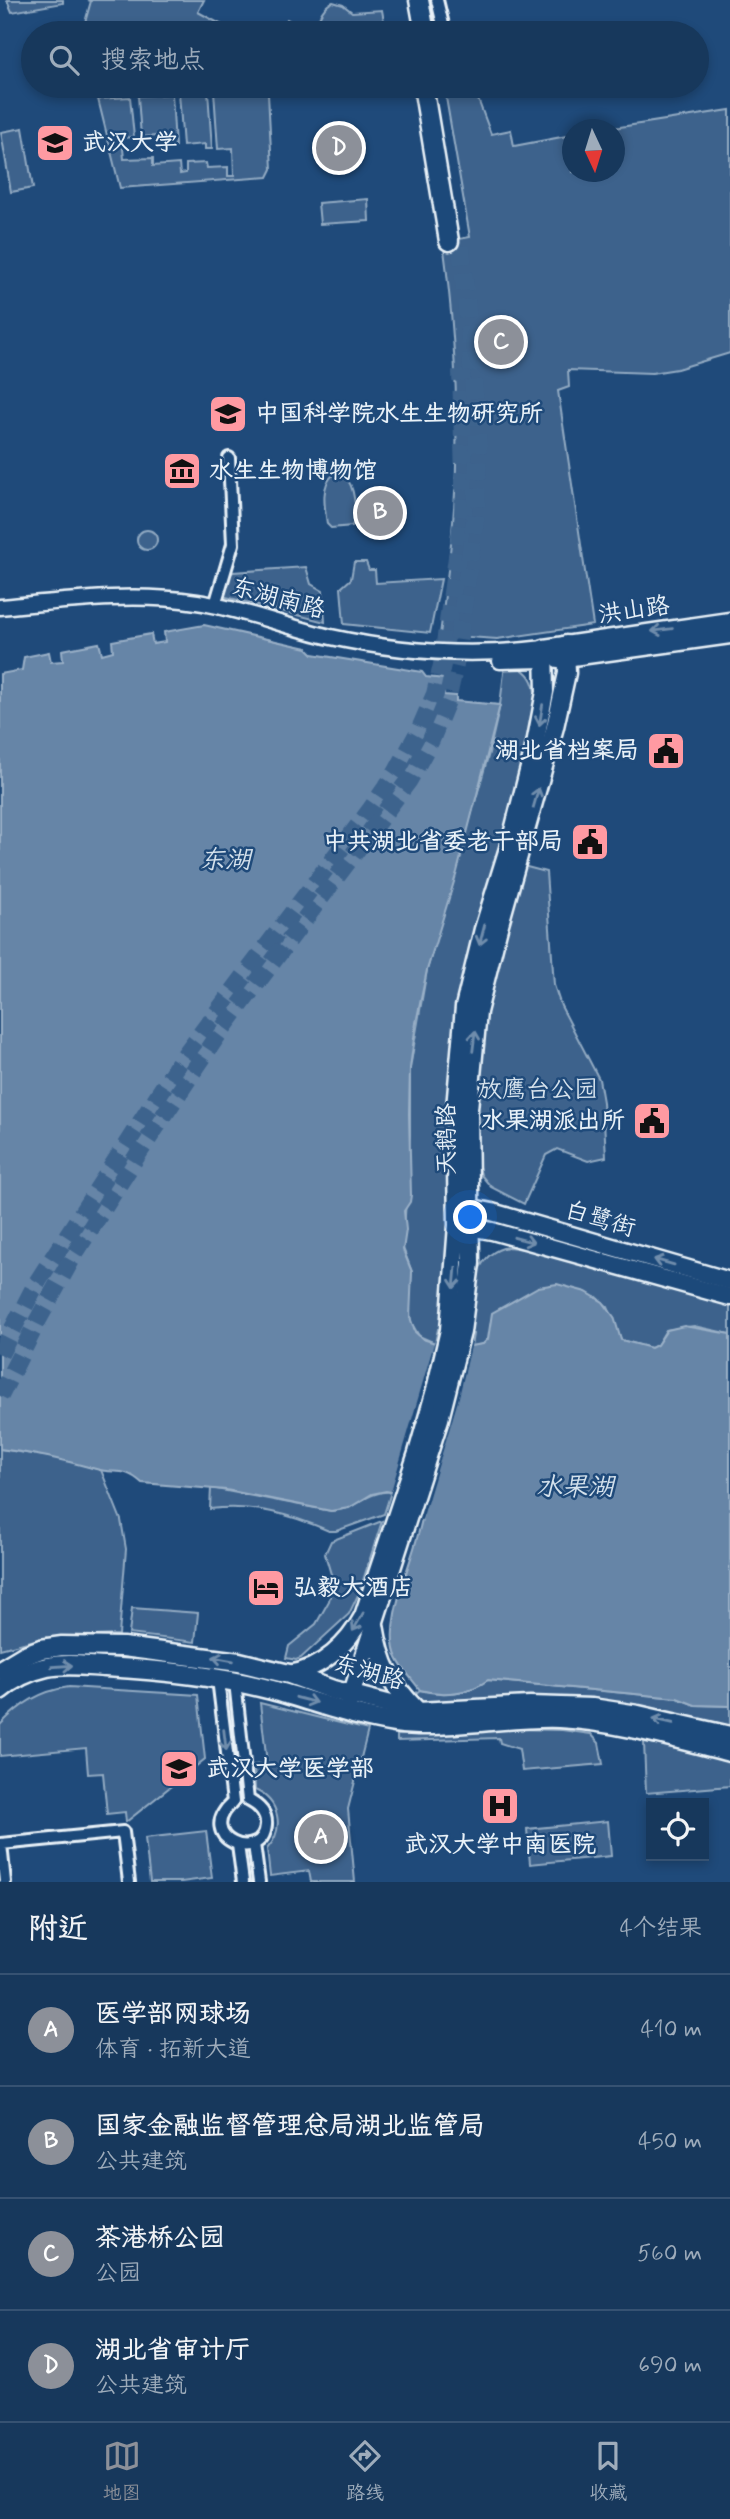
<!DOCTYPE html>
<html lang="zh">
<meta charset="utf-8">
<style>
:root{--surface:#17385c;--page:#244365;--text:#f1f3f6;--muted:#9eacbb;--line:#365272;--accent:#8c9099}
body{margin:0;font-family:Mynerve,"LXGW WenKai TC",sans-serif;background:var(--page);color:var(--text)}
.controls{position:absolute;right:21px;bottom:21px;display:grid;overflow:hidden;border-radius:0px;box-shadow:0 4px 10px #0003}
.controls button{width:63px;height:63px;display:grid;place-items:center;padding:0;border:0;border-bottom:2px solid var(--line);background:var(--surface);color:var(--text);font:35px sans-serif}
.compass{position:absolute;left:562px;top:119px;width:63px;height:63px;border-radius:50%;background:var(--surface);box-shadow:0 4px 10px #0003;rotate:176deg}
.you{position:absolute;left:471px;top:1218px;width:24px;height:24px;margin:-18px;border:5px solid #fff;border-radius:50%;background:#1a73e8;box-shadow:0 0 0 10px #1a73e833}
.badge{display:grid;place-items:center;width:46px;height:46px;border-radius:50%;background:var(--accent);color:#fff;font-size:23px;font-weight:700}
.pin{position:absolute;translate:-50% -50%;border:4px solid #fff;box-shadow:0 2px 7px #0006}
.list{margin:0;padding:0;list-style:none}
h2{display:flex;justify-content:space-between;align-items:center;height:91px;margin:0;padding:0 28px;font-size:30px}
h2 small{font-size:23px;font-weight:400;color:var(--muted)}
.list li{display:grid;grid-template-columns:46px 1fr auto;gap:21px;align-items:center;box-sizing:border-box;height:112px;padding:0 28px;border-top:2px solid var(--line)}
.list b{display:block;font-size:26px;white-space:nowrap}
.list p{margin:0;font-size:23px;white-space:nowrap;color:var(--muted)}
.list em{font-size:23px;font-style:normal;color:var(--muted)}
.icon{flex:none;width:38px;height:38px;fill:none;stroke:currentColor;stroke-width:2;stroke-linecap:round;stroke-linejoin:round}
.map{position:relative;flex:none;width:730px;height:1882px;overflow:hidden}
.search{position:absolute;background:var(--surface);box-shadow:0 4px 10px #0003;left:21px;right:21px;top:21px;height:77px;display:flex;align-items:center;gap:18px;box-sizing:border-box;padding:0 24px;border-radius:38px;color:var(--muted);font-size:26px}
.sheet{height:539px;background:var(--surface)}
nav{display:flex;justify-content:space-around;align-items:center;box-sizing:border-box;height:98px;border-top:2px solid var(--line);background:var(--surface);font-size:19px;color:var(--muted)}
nav a{display:grid;justify-items:center;gap:4px}
nav .on{color:var(--accent)}
.map>svg:first-child{display:block}
.green{fill:#3c628c;stroke:#92aac2;stroke-width:2}
.water{fill:#6685a7;stroke:#9ab0c7;stroke-width:2}
.pier{fill:#1f4a7a}
.lines{fill:none;stroke-linecap:round;stroke-linejoin:round}
.trunk-tunnel{stroke:#3d638d;stroke-width:18;stroke-dasharray:18 9;stroke-linecap:butt}
.minor-casing{stroke:#e8f1f8;stroke-width:16}
.tertiary-casing{stroke:#e8f1f8;stroke-width:19}
.secondary-casing{stroke:#e8f1f8;stroke-width:21}
.primary-casing{stroke:#e8f1f8;stroke-width:23}
.trunk-casing{stroke:#e8f1f8;stroke-width:23}
.minor{stroke:#1f4a7a;stroke-width:10}
.tertiary{stroke:#1f4a7a;stroke-width:14}
.secondary{stroke:#1f4a7a;stroke-width:16}
.primary{stroke:#1f4a7a;stroke-width:18}
.trunk{stroke:#1f4a7a;stroke-width:18}
.oneway{stroke:#6f8dac}
.labels{text-anchor:middle;dominant-baseline:central;stroke-width:5;stroke-linejoin:round;paint-order:stroke}
.poi-label{font-size:24px;font-weight:bold;fill:#e8f1f8;stroke:#1f4a7a;text-anchor:start}
.street-label{font-size:24px;fill:#e8f1f8;stroke:#1f4a7a}
.park-label{font-size:24px;fill:#d7e3ed;stroke:#1f4a7a}
.water-label{font-size:26px;font-style:italic;fill:#d4e1ec;stroke:#1f4a7a}
</style>
<div class="map">
<svg width="730" height="1882" viewBox="0 0 730 1882">
<rect width="100%" height="100%" fill="#1f4a7a"/>
<filter id="ink" filterUnits="userSpaceOnUse"><feTurbulence type="fractalNoise" baseFrequency=".0143" numOctaves="2"/><feDisplacementMap in="SourceGraphic" scale="14" xChannelSelector="R" yChannelSelector="G"/><feConvolveMatrix kernelMatrix="1 2 1 2 8 2 1 2 1" color-interpolation-filters="sRGB"/></filter>
<g filter="url(#ink)">
<g class="green">
<path d="M7 0H63V3L12 12Z"/>
<path d="M88 0H204L198 12 237 33H82L91 1Z"/>
<path d="M333 2 343 5 352 12 382 10 386 33H279L287 19 312 33C317 23 322 6 333 2Z"/>
<path d="M277 86H370C354 97 293 98 277 86Z"/>
<path d="M444 86H473L491 134 511 130 514 146 572 135V172H614V130L607 129 730 110V353L677 369 652 373 568 370 569 387 558 391 593 625 497 639 440 635C447 579 455 522 456 465 458 391 453 315 443 242L470 237Z"/>
<path d="M261 88 268 94 272 169 268 177 120 188 98 99 130 97 134 137 122 138 124 159 153 158V166L179 164 180 174 186 173V164L206 163 207 168 228 167V176H234L233 148 218 149 214 91Z"/>
<path d="M208 91 212 149H205V144L183 146 179 93Z"/>
<path d="M172 94 175 146 159 147 158 136 141 137 138 96Z"/>
<path d="M23 128 33 188 11 192 1 132Z"/>
<path d="M368 199 369 221 320 224 318 203Z"/>
<path d="M333 475 344 476C355 485 358 513 352 526L331 528 327 524C325 509 320 486 333 475Z"/>
<circle cx="147" cy="540" r="10"/>
<path d="M354 562H366L369 570H375L376 583 441 579 430 633 344 624 341 588 351 579Z"/>
<path d="M306 567 311 584 323 591 325 622 222 596 230 575 233 572Z"/>
<path d="M505 664C535 667 537 690 536 716L461 985 453 1033 447 1106 451 1254 444 1329H438L435 1343 419 1336 411 1322 409 1301 412 1272 403 1248 410 1135V1068L427 970 489 753 500 705Z"/>
<path d="M523 866 546 872 554 985 561 1006 599 1079 603 1102 606 1157 588 1161 557 1149 546 1155 524 1204 491 1187 481 1175 477 1158 476 1099 485 1008Z"/>
<path d="M508 1247 533 1250 730 1305V1334L694 1326 666 1330 657 1345 651 1348 621 1340 608 1307 597 1297 488 1339 483 1344 471 1346 473 1334 466 1333C472 1302 470 1253 508 1247Z"/>
<path d="M0 1449 58 1458 101 1470 121 1520 126 1549 119 1635 43 1638 0 1649Z"/>
<path d="M211 1488 331 1511C354 1511 368 1490 391 1492L384 1514 336 1531H329C290 1514 253 1504 210 1509Z"/>
<path d="M382 1521 359 1593 349 1614 301 1658 296 1660 286 1658 289 1646 316 1624 329 1601 333 1581 325 1554 331 1541Z"/>
<path d="M132 1608 198 1613 195 1642 129 1634Z"/>
<path d="M487 1680 677 1698 695 1705 730 1706V1731L420 1707 412 1696 420 1690C442 1696 469 1694 487 1680Z"/>
<path d="M69 1687 198 1695 205 1759 126 1822 125 1812 107 1814 103 1773 88 1774 86 1748 0 1756V1725C20 1704 40 1691 69 1687Z"/>
<path d="M260 1703 368 1730 348 1809 355 1882H311L309 1871 270 1876 267 1849C285 1829 280 1801 255 1790L254 1765 267 1763Z"/>
<path d="M513 1729 562 1730 591 1734 599 1743 603 1764 522 1771 519 1749 500 1743 499 1738 397 1741V1735Z"/>
<path d="M644 1742 677 1747 730 1760V1786L646 1793Z"/>
<path d="M608 1821 611 1856 530 1864 527 1829Z"/>
<path d="M206 1831 212 1878 181 1882H150L145 1838Z"/>
</g>
<path class="water" d="M204 625 307 648 313 654 422 672 426 677 445 679 444 695 456 696V701L500 705 457 872 427 970 416 1023 410 1068 409 1114 411 1195 410 1202 404 1211 406 1230 403 1250 412 1272 410 1317 415 1332 423 1339 435 1343 471 1346 483 1344 488 1339 492 1313 538 1287 557 1284 586 1292 603 1302 614 1317 621 1340 651 1348 657 1345 667 1330 684 1326 730 1334V1706L695 1705 677 1698 488 1680C469 1694 442 1696 420 1690 413 1680 402 1669 397 1658 380 1622 418 1552 423 1513L391 1492 386 1491 372 1494 349 1508 331 1511 226 1490 142 1483C123 1466 116 1475 96 1469 64 1460 33 1453 0 1449V674L22 670 24 657 49 652 51 662 63 661 62 650 99 643 102 654 113 651 112 641 151 634 153 644 165 642 164 632Z"/>
<path class="pier" d="M435 1340 472 1342 459 1397 422 1520 419 1519 418 1511 390 1495Z"/>
<g class="lines">
<g class="trunk-tunnel">
<path d="M0 1354 36 1284 181 1060 371 809 396 773 419 731 435 694 442 665 463 514 464 477 461 370"/>
<path d="M0 1396 38 1320 75 1253 140 1151 217 1036 409 780 431 740 447 701 455 665 476 514 478 446 470 340 460 239"/>
</g>
<defs>
<g id="minor">
<path d="M437 0 445 33"/>
<path d="M215 605 233 544 229 458"/>
<path d="M218 1679 233 1802C192 1838 263 1866 266 1825 267 1813 258 1805 248 1800L235 1682"/>
<path d="M254 1844 259 1882"/>
<path d="M238 1845 243 1882"/>
<path d="M5 1882 1 1844 123 1832 129 1882"/>
</g>
<g id="tertiary">
<path d="M0 607C65 601 133 592 197 602 243 609 286 627 331 637 399 652 474 657 544 648"/>
<path d="M500 661 545 660"/>
</g>
<g id="secondary">
<path d="M558 659 730 635"/>
<path d="M463 1206 492 1212 730 1281"/>
<path d="M463 1226 492 1231 730 1297"/>
<path d="M289 1674C322 1669 348 1644 363 1616L417 1453 435 1390 449 1330 457 1225 455 1108 464 1007 483 929 512 835 535 744 545 692 544 648 730 621"/>
<path d="M348 1705 440 1419 462 1332 471 1263 469 1109 478 1012 498 931 555 727 567 673 566 644"/>
</g>
<g id="primary">
<path d="M374 1625C380 1664 391 1685 418 1712"/>
<path d="M0 1670 25 1655 41 1649 62 1646 123 1647 239 1662 289 1674 333 1690 418 1712 530 1706 592 1708 638 1715 730 1736"/>
<path d="M0 1690C14 1678 29 1671 47 1667 66 1663 86 1666 105 1667 161 1670 218 1676 272 1690 313 1701 354 1717 395 1723 446 1730 506 1716 559 1718 617 1721 674 1738 730 1752"/>
</g>
<g id="trunk">
<path d="M419 0 425 33"/>
<path d="M423 86 449 241"/>
</g>
</defs>
<use href="#minor" class="minor-casing"/>
<use href="#tertiary" class="tertiary-casing"/>
<use href="#secondary" class="secondary-casing"/>
<use href="#primary" class="primary-casing"/>
<use href="#trunk" class="trunk-casing"/>
<use href="#minor" class="minor"/>
<use href="#tertiary" class="tertiary"/>
<use href="#secondary" class="secondary"/>
<use href="#primary" class="primary"/>
<use href="#trunk" class="trunk"/>
</g>
<defs><path id="oneway-shaft" d="M-6 0H5M1.5-3L5.5 0L1.5 3" fill="none" stroke-width="1.6" stroke-linecap="round" stroke-linejoin="round" transform="scale(1.75)"/></defs>
<g class="oneway">
<use href="#oneway-shaft" transform="translate(662 630) rotate(172)"/>
<use href="#oneway-shaft" transform="translate(541 715) rotate(99)"/>
<use href="#oneway-shaft" transform="translate(536 798) rotate(-74)"/>
<use href="#oneway-shaft" transform="translate(482 935) rotate(105)"/>
<use href="#oneway-shaft" transform="translate(474 1041) rotate(-83)"/>
<use href="#oneway-shaft" transform="translate(524 1240) rotate(15)"/>
<use href="#oneway-shaft" transform="translate(664 1262) rotate(-164)"/>
<use href="#oneway-shaft" transform="translate(455 1278) rotate(95)"/>
<use href="#oneway-shaft" transform="translate(358 1622) rotate(120)"/>
<use href="#oneway-shaft" transform="translate(223 1659) rotate(-170)"/>
<use href="#oneway-shaft" transform="translate(62 1666) rotate(-4)"/>
<use href="#oneway-shaft" transform="translate(306 1700) rotate(15)"/>
<use href="#oneway-shaft" transform="translate(663 1721) rotate(-167)"/>
<use href="#oneway-shaft" transform="translate(225 1740) rotate(83)"/>
</g>
</g>
<defs>
<symbol id="university-square" viewBox="-11 -11 22 22"><rect x="-9" y="-9" width="18" height="18" rx="4" fill="#ff9aa2" stroke="#1f4a7a"/><path d="M0-5L7-2L0 1L-7-2ZM-4 1L0 2.5L4 1V4Q0 6-4 4Z" fill="#111"/></symbol>
<symbol id="museum-square" viewBox="-11 -11 22 22"><rect x="-9" y="-9" width="18" height="18" rx="4" fill="#ff9aa2" stroke="#1f4a7a"/><path d="M0-6L6-3V-2H-6V-3ZM-5-1h2V3h-2ZM-1-1h2V3h-2ZM3-1h2V3H3ZM-6 4H6V6H-6Z" fill="#111"/></symbol>
<symbol id="civic-square" viewBox="-11 -11 22 22"><rect x="-9" y="-9" width="18" height="18" rx="4" fill="#ff9aa2" stroke="#1f4a7a"/><path d="M-.6-6.5H3V-4.5H.6V-3L4-1V1h2V6H-6V1h2V-1L-.6-3ZM-1.2 2.5V6h2.4V2.5Z" fill="#111"/></symbol>
<symbol id="hotel-square" viewBox="-11 -11 22 22"><rect x="-9" y="-9" width="18" height="18" rx="4" fill="#ff9aa2" stroke="#1f4a7a"/><path d="M-6-4.5h1.5V1H6V5H4.5V3h-9V5H-6ZM-4 0a1.8 1.8 0 1 1 3.6 0ZM.5 0V-2.5h3Q6-2.5 6 0Z" fill="#111"/></symbol>
<symbol id="hospital-square" viewBox="-11 -11 22 22"><rect x="-9" y="-9" width="18" height="18" rx="4" fill="#ff9aa2" stroke="#1f4a7a"/><path d="M-5-5h3v3.5h4V-5h3V5h-3V1.5h-4V5h-3Z" fill="#111"/></symbol>
</defs>
<g fill-rule="evenodd">
<use href="#university-square" x="33" y="121" width="44" height="44"/>
<use href="#university-square" x="206" y="392" width="44" height="44"/>
<use href="#museum-square" x="160" y="449" width="44" height="44"/>
<use href="#civic-square" x="644" y="729" width="44" height="44"/>
<use href="#civic-square" x="568" y="820" width="44" height="44"/>
<use href="#civic-square" x="630" y="1099" width="44" height="44"/>
<use href="#hotel-square" x="244" y="1566" width="44" height="44"/>
<use href="#university-square" x="157" y="1747" width="44" height="44"/>
<use href="#hospital-square" x="478" y="1784" width="44" height="44"/>
</g>
<g class="labels">
<g class="poi-label">
<text x="82" y="143">武汉大学</text>
<text x="255" y="414">中国科学院水生生物研究所</text>
<text x="209" y="471">水生生物博物馆</text>
<text x="639" y="751" text-anchor="end">湖北省档案局</text>
<text x="563" y="842" text-anchor="end">中共湖北省委老干部局</text>
<text x="625" y="1121" text-anchor="end">水果湖派出所</text>
<text x="293" y="1588">弘毅大酒店</text>
<text x="206" y="1769">武汉大学医学部</text>
<text x="500" y="1845" text-anchor="middle">武汉大学中南医院</text>
</g>
<g class="street-label">
<text transform="translate(278 599) rotate(15)">东湖南路</text>
<text transform="translate(634 611) rotate(-8)">洪山路</text>
<text transform="translate(447 1139) rotate(-90)">天鹅路</text>
<text transform="translate(600 1220) rotate(16)">白鹭街</text>
<text transform="translate(369 1673) rotate(16)">东湖路</text>
</g>
<g class="park-label">
<text x="538" y="1090">放鹰台公园</text>
</g>
<g class="water-label">
<text x="225" y="861">东湖</text>
<text x="575" y="1488">水果湖</text>
</g>
</g>
</svg>
<div class="controls">
<button><svg class="icon" aria-label="locate" viewBox="0 0 24 24"><circle cx="12" cy="12" r="6"/><path d="M12 2v4M12 18v4M2 12h4M18 12h4"/></svg></button>
</div>
<svg class="compass" viewBox="-18 -18 36 36"><path d="M0-13l5 13h-10z" fill="#e53935"/><path d="M0 13l5-13h-10z" fill="#9eacbb"/></svg>
<div class="you"></div>
<div class="pin badge" style="left:321px;top:1837px">A</div>
<div class="pin badge" style="left:380px;top:513px">B</div>
<div class="pin badge" style="left:501px;top:342px">C</div>
<div class="pin badge" style="left:339px;top:148px">D</div>
<div class="search"><svg class="icon" aria-label="search" viewBox="0 0 24 24"><circle cx="10" cy="10" r="6"/><path d="M15 15l6 6"/></svg>搜索地点</div>
</div>
<section class="sheet">
<h2>附近<small>4个结果</small></h2>
<ul class="list">
<li><span class="badge">A</span><div><b>医学部网球场</b><p>体育 · 拓新大道</p></div><em>410 m</em></li>
<li><span class="badge">B</span><div><b>国家金融监督管理总局湖北监管局</b><p>公共建筑</p></div><em>450 m</em></li>
<li><span class="badge">C</span><div><b>茶港桥公园</b><p>公园</p></div><em>560 m</em></li>
<li><span class="badge">D</span><div><b>湖北省审计厅</b><p>公共建筑</p></div><em>690 m</em></li>
</ul>
</section>
<nav>
<a class="on"><svg class="icon" aria-label="map" viewBox="0 0 24 24"><path d="M3 6l6-2 6 2 6-2v14l-6 2-6-2-6 2zM9 4v14M15 6v14"/></svg>地图</a>
<a><svg class="icon" aria-label="directions" viewBox="0 0 24 24"><path d="M12 3l9 9-9 9-9-9zM9 14v-3h6M13 9l2 2-2 2"/></svg>路线</a>
<a><svg class="icon" aria-label="saved" viewBox="0 0 24 24"><path d="M7 4h10v16l-5-4-5 4z"/></svg>收藏</a>
</nav>
